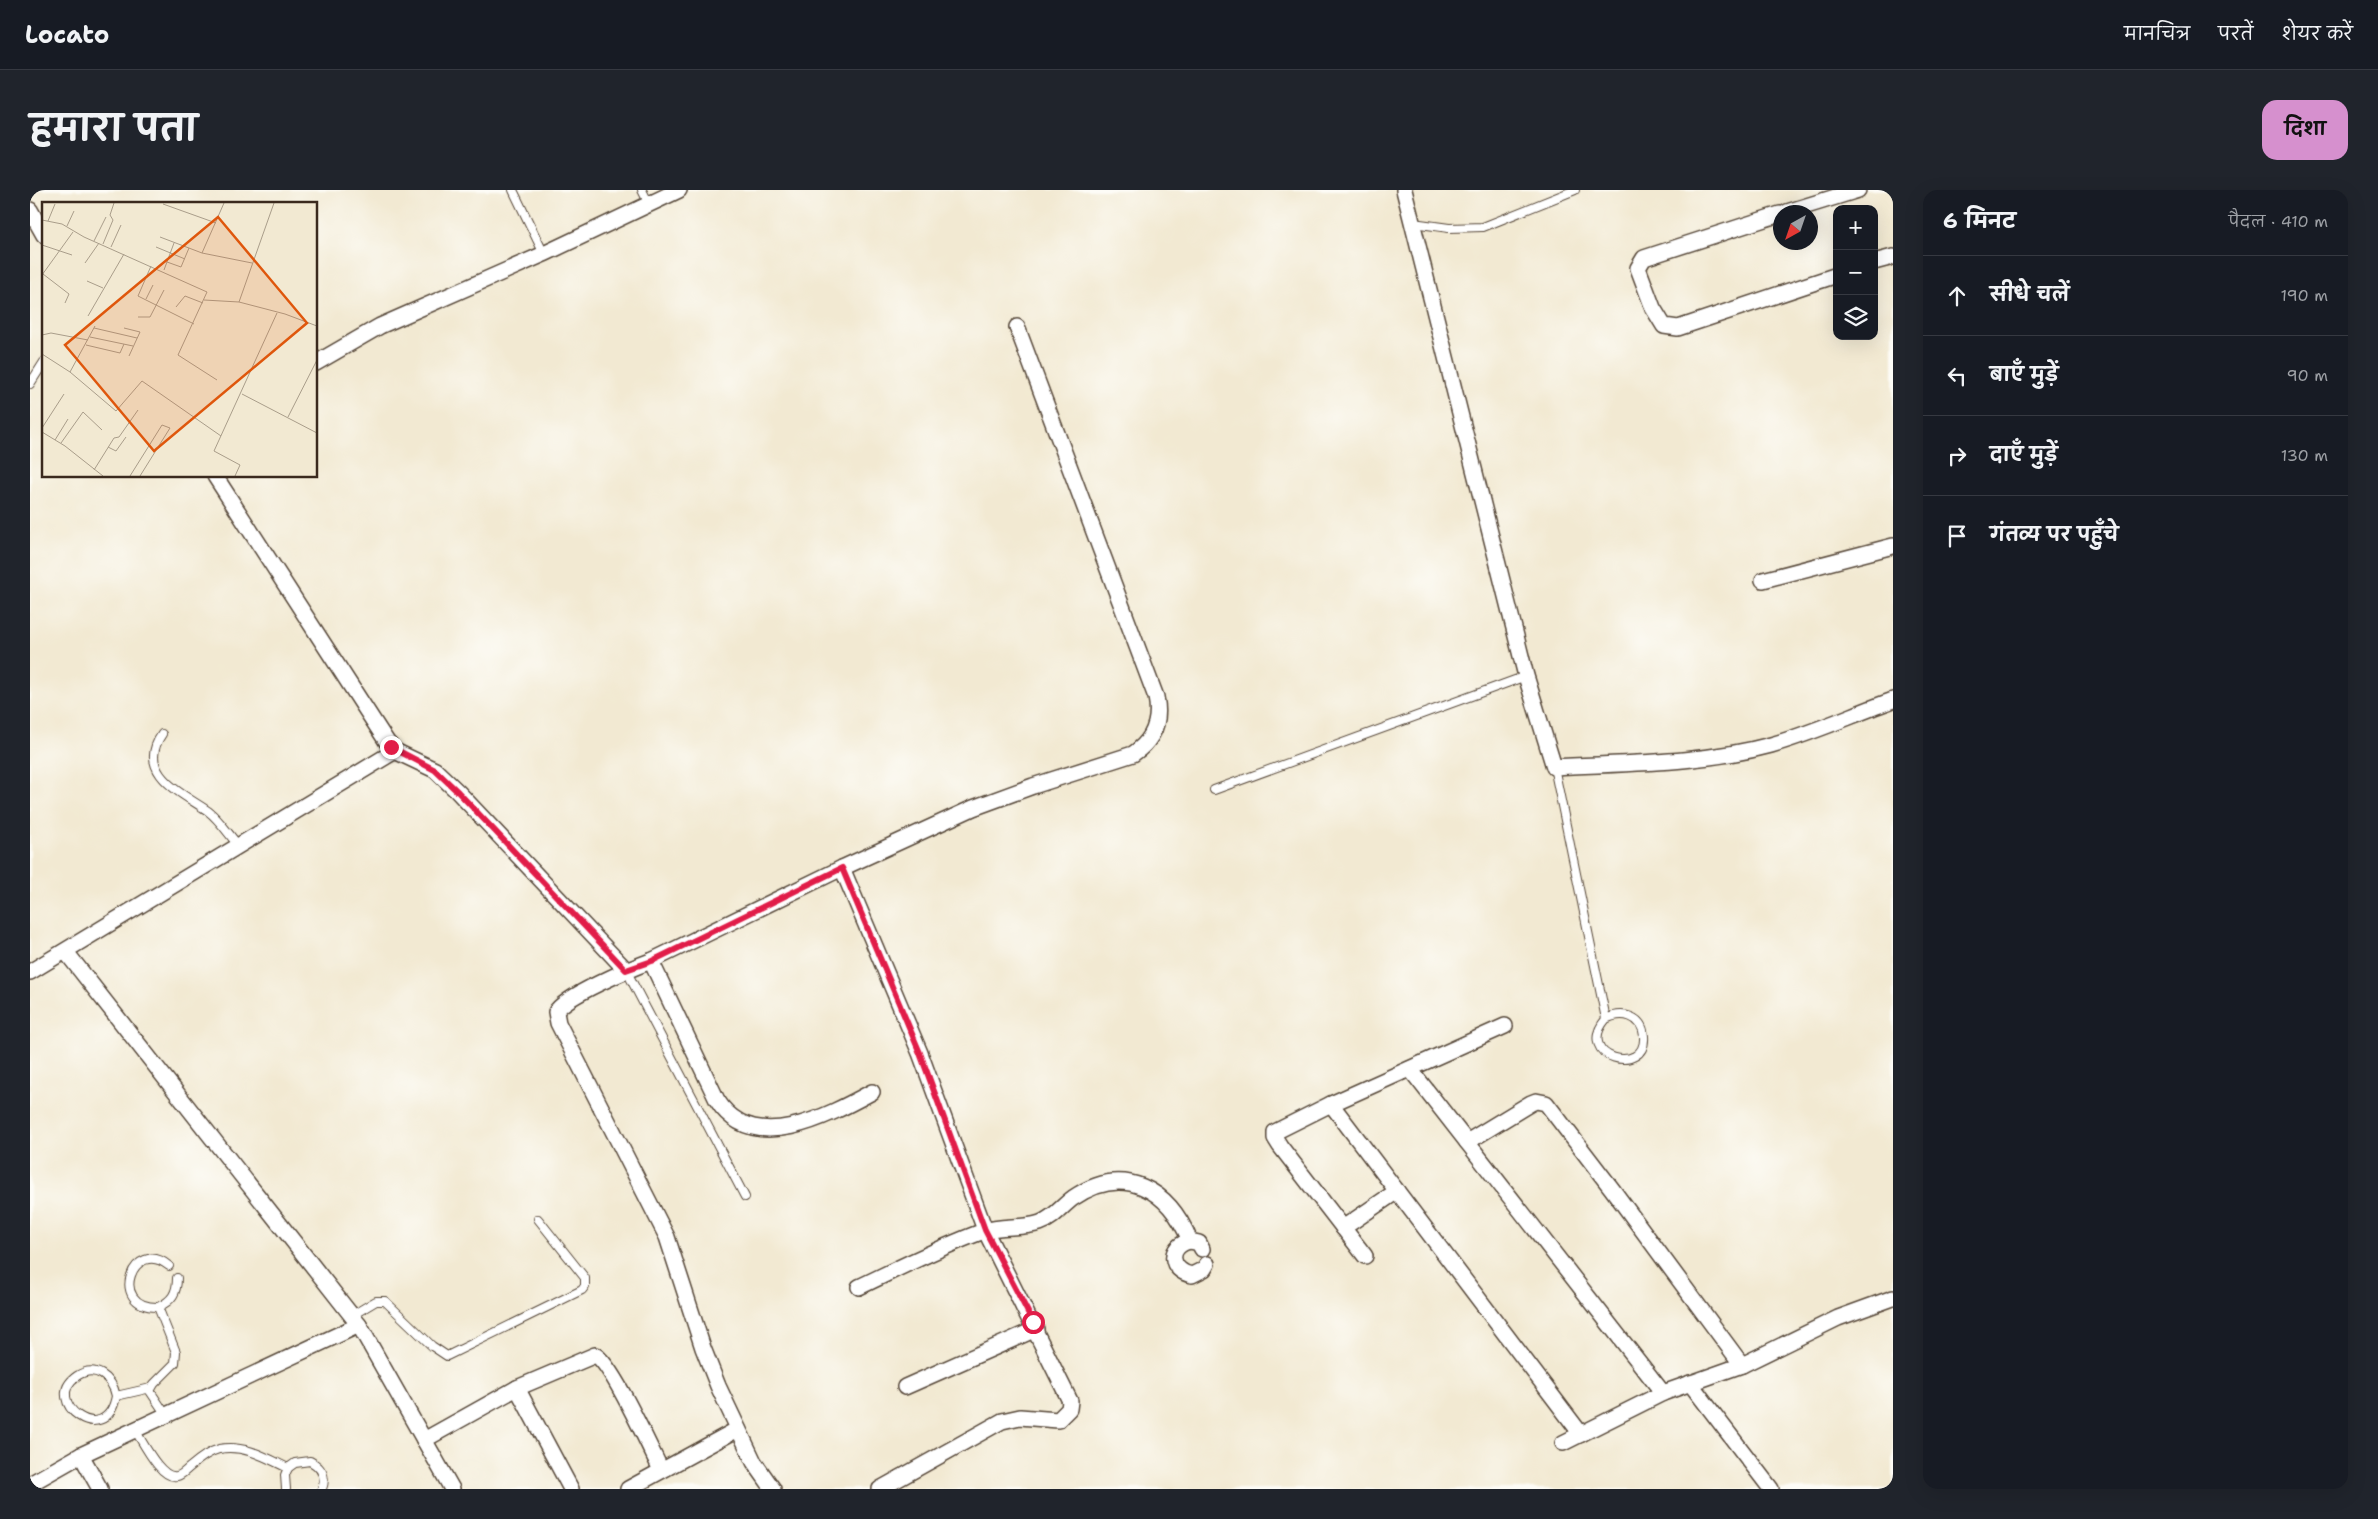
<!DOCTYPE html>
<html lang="hi">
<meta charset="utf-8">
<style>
:root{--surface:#171b24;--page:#20242c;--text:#f1f3f6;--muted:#9ea1a6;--line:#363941;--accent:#d690ce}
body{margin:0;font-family:"Shantell Sans","Playpen Sans Deva",sans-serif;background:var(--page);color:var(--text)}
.controls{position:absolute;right:15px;top:15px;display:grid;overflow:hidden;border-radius:10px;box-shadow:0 5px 20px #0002}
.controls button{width:45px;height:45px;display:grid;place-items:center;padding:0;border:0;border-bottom:1px solid var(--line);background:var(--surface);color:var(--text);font:25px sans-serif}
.compass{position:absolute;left:1743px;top:15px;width:45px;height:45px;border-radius:50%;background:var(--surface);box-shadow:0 5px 20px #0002;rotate:220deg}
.stop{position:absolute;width:15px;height:15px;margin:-11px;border:4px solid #e11d48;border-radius:50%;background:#fff}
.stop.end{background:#e11d48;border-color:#fff;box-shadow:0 1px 5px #0008}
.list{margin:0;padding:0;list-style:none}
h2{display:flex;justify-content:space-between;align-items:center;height:65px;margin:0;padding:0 20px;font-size:21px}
h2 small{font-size:16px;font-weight:400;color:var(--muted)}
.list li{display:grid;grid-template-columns:32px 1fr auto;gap:15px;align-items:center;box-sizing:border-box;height:80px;padding:0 20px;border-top:1px solid var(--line)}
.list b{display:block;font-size:19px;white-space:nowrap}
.list em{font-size:16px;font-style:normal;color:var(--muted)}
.icon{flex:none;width:28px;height:28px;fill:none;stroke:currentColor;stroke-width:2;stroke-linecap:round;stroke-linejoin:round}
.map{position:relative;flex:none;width:1863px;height:1299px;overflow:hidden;border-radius:15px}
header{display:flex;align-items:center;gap:30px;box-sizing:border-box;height:70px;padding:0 25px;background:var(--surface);border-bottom:1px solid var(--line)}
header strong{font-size:24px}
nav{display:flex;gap:28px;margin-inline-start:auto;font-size:18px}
.intro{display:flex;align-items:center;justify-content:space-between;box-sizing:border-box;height:120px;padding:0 30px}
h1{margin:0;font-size:35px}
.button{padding:12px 22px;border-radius:15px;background:var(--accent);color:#111;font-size:18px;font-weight:700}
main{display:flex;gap:30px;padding:0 30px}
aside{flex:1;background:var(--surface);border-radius:15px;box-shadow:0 5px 20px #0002}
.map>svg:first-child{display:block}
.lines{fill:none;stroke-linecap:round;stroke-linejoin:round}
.lane-casing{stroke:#564739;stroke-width:10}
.street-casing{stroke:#564739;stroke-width:18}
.lane{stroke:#fff;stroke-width:8}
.street{stroke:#fff;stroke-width:15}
.route{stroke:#e11d48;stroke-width:6}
.inset-road{fill:none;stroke:#a99d8a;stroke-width:1}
.view{fill:#df570d;fill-opacity:0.15;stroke:#df570d;stroke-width:2.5}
.inset-edge{fill:none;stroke:#3b2a1e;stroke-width:2.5}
</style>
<header>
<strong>Locato</strong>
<nav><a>मानचित्र</a><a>परतें</a><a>शेयर करें</a></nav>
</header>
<div class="intro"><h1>हमारा पता</h1><a class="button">दिशा</a></div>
<main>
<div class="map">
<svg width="1863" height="1299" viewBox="0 0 1863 1299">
<rect width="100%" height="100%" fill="#fdfcf7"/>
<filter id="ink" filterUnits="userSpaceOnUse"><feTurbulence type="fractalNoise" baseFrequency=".02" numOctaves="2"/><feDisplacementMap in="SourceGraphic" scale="10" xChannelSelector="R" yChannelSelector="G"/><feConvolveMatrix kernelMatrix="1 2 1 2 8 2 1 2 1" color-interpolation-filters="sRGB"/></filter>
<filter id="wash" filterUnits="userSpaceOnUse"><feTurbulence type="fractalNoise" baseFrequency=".0096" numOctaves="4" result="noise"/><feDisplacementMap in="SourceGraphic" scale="20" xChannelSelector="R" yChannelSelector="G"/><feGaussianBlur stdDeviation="1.12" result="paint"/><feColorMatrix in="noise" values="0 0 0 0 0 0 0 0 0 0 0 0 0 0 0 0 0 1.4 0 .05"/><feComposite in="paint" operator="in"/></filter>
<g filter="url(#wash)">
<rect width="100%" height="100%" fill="#f2e9d2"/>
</g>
<g filter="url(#ink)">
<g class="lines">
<defs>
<g id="lane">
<path d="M483 0 514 64"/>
<path d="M612 0 619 14"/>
<path d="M1383 33 1419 38 1453 37 1545 0"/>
<path d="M0 194 14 172"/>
<path d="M132 544C105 583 152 603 178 621 190 630 199 645 209 656"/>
<path d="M1524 577 1576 829C1543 868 1617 887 1614 846 1612 825 1592 821 1576 829"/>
<path d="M1184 600 1496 486"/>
<path d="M596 780 715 1007"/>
<path d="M128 1117C142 1111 147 1103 147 1088"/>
<path d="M321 1126 346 1111H355L402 1156 417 1166 552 1100 555 1096V1088L508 1029"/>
<path d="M86 1206C82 1187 65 1174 47 1186 10 1211 76 1261 86 1206L121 1198"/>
<path d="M136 1225 120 1201 124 1194 145 1173 146 1162 128 1117C77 1118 103 1046 139 1076"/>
<path d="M105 1240C113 1252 131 1290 147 1286 152 1285 156 1280 160 1277 168 1270 178 1262 189 1259 214 1254 237 1268 258 1278L265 1273 280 1271C291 1277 297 1286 292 1299"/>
<path d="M256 1299 255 1285 258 1278"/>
</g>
<g id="street">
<path d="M1374 0 1496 486 1524 577C1596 573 1671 574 1741 555 1783 543 1822 525 1863 510"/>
<path d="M0 20 14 45"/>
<path d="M1757 22 1828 0"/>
<path d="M1750 24 1614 68 1608 78 1623 118 1634 136 1648 138 1807 85"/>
<path d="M1844 72 1863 67"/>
<path d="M286 173 350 136 514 64 649 0"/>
<path d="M1733 390 1863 356"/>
<path d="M365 561 405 580 428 602 596 780"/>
<path d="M812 678 890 863 955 1040 1040 1211 1039 1219 1028 1230 990 1227 972 1231 850 1299"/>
<path d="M36 762 329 1135 422 1299"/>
<path d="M621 771 687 910C722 967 798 926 842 902"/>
<path d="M0 782 365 561 357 552 185 286"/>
<path d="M1380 879 1633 1203"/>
<path d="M1301 914 1551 1244"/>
<path d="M1437 952 1501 913 1506 911 1516 913 1582 999 1712 1175"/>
<path d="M1313 1038 1367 1001"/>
<path d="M1160 1051C1137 1056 1139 1081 1162 1085L1174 1079 1177 1074"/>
<path d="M1335 1066 1250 956 1245 948V942L1301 914 1475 836"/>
<path d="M829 1097C869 1078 912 1056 954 1041 971 1035 992 1039 1010 1033 1024 1028 1032 1016 1043 1008 1094 973 1139 999 1160 1051L1169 1053 1172 1059"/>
<path d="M1660 1193 1741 1299"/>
<path d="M875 1197 1006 1139"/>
<path d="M487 1198 541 1299"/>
<path d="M394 1250 487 1198 565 1165C581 1172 621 1260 631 1280"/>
<path d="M1533 1253 1633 1203 1712 1175 1808 1128 1863 1108"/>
<path d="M51 1265 70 1299"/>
<path d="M0 1294 51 1265 329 1135"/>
<path d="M598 1299 708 1239"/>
<path d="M743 1299 724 1272 688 1196 673 1158 637 1047 528 833 526 822C534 806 602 778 621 771L812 678 943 618 1003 596 1103 564C1124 550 1131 531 1126 507L987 137"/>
</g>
</defs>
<use href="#lane" class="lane-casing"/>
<use href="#street" class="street-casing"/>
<use href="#lane" class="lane"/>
<use href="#street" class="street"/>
</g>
</g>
<g class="lines" filter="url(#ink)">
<path class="route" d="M361 557 405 580 428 602 596 780 622 771 812 678 890 863 955 1040 1003 1132"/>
</g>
<g transform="translate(12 12)">
<rect width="275" height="275" fill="#f2e9d2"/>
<path class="inset-road" d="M232 1 197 100 243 112 275 124M121 2 174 21M0 18 20 22 42 35 165 90 136 153 175 178M6 19 13 2M25 24 32 9M118 35 160 51 210 61M52 39 64 15M61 42 71 18 68 13 72 1M0 43 30 53M69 45 79 23M114 45 143 57M160 51 182 1M125 60 139 65 147 46M43 61 57 41M109 64 96 94 152 122M122 68 132 41M1 72 27 92 23 101M0 73 31 30M45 79 61 86M104 97 111 83M162 98 197 100M134 105 143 94 161 101M46 114 82 52M96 115H108L122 88M52 126 95 136M82 126 98 130 87 154M0 133 9 131 46 138M48 135 91 144M44 143 78 151 82 142M0 152 28 170 74 209 100 179 179 234M28 170 53 124M200 192 275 231M246 215 275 158M0 226 22 192M0 230 23 244 61 274M13 238 26 217M19 241 41 210 60 228M66 245 74 249 84 235M52 268 72 236 77 235 96 208M88 274 120 223 128 226 98 274M193 274 198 263 172 249 235 111"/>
<path class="view" d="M176 15 265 121 112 249 23 143Z"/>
<rect width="275" height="275" class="inset-edge"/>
</g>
</svg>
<div class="controls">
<button>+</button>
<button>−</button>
<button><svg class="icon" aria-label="layers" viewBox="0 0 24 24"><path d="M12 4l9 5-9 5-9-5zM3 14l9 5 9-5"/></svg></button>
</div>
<svg class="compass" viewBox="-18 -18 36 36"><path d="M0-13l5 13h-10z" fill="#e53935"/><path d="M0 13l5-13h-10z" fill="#9ea1a6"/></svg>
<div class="stop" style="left:1003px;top:1132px"></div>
<div class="stop end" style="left:361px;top:557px"></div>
</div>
<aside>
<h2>6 मिनट<small>पैदल · 410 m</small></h2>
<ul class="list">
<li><svg class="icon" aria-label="ahead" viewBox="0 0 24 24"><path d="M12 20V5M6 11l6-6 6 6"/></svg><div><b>सीधे चलें</b></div><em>190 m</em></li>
<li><svg class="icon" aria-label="left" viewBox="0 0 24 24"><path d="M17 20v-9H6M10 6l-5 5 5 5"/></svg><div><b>बाएँ मुड़ें</b></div><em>90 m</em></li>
<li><svg class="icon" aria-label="right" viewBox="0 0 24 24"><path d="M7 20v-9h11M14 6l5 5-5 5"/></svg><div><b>दाएँ मुड़ें</b></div><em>130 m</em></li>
<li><svg class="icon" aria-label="arrive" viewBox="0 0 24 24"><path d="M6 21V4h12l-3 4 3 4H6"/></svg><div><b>गंतव्य पर पहुँचे</b></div></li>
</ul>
</aside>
</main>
